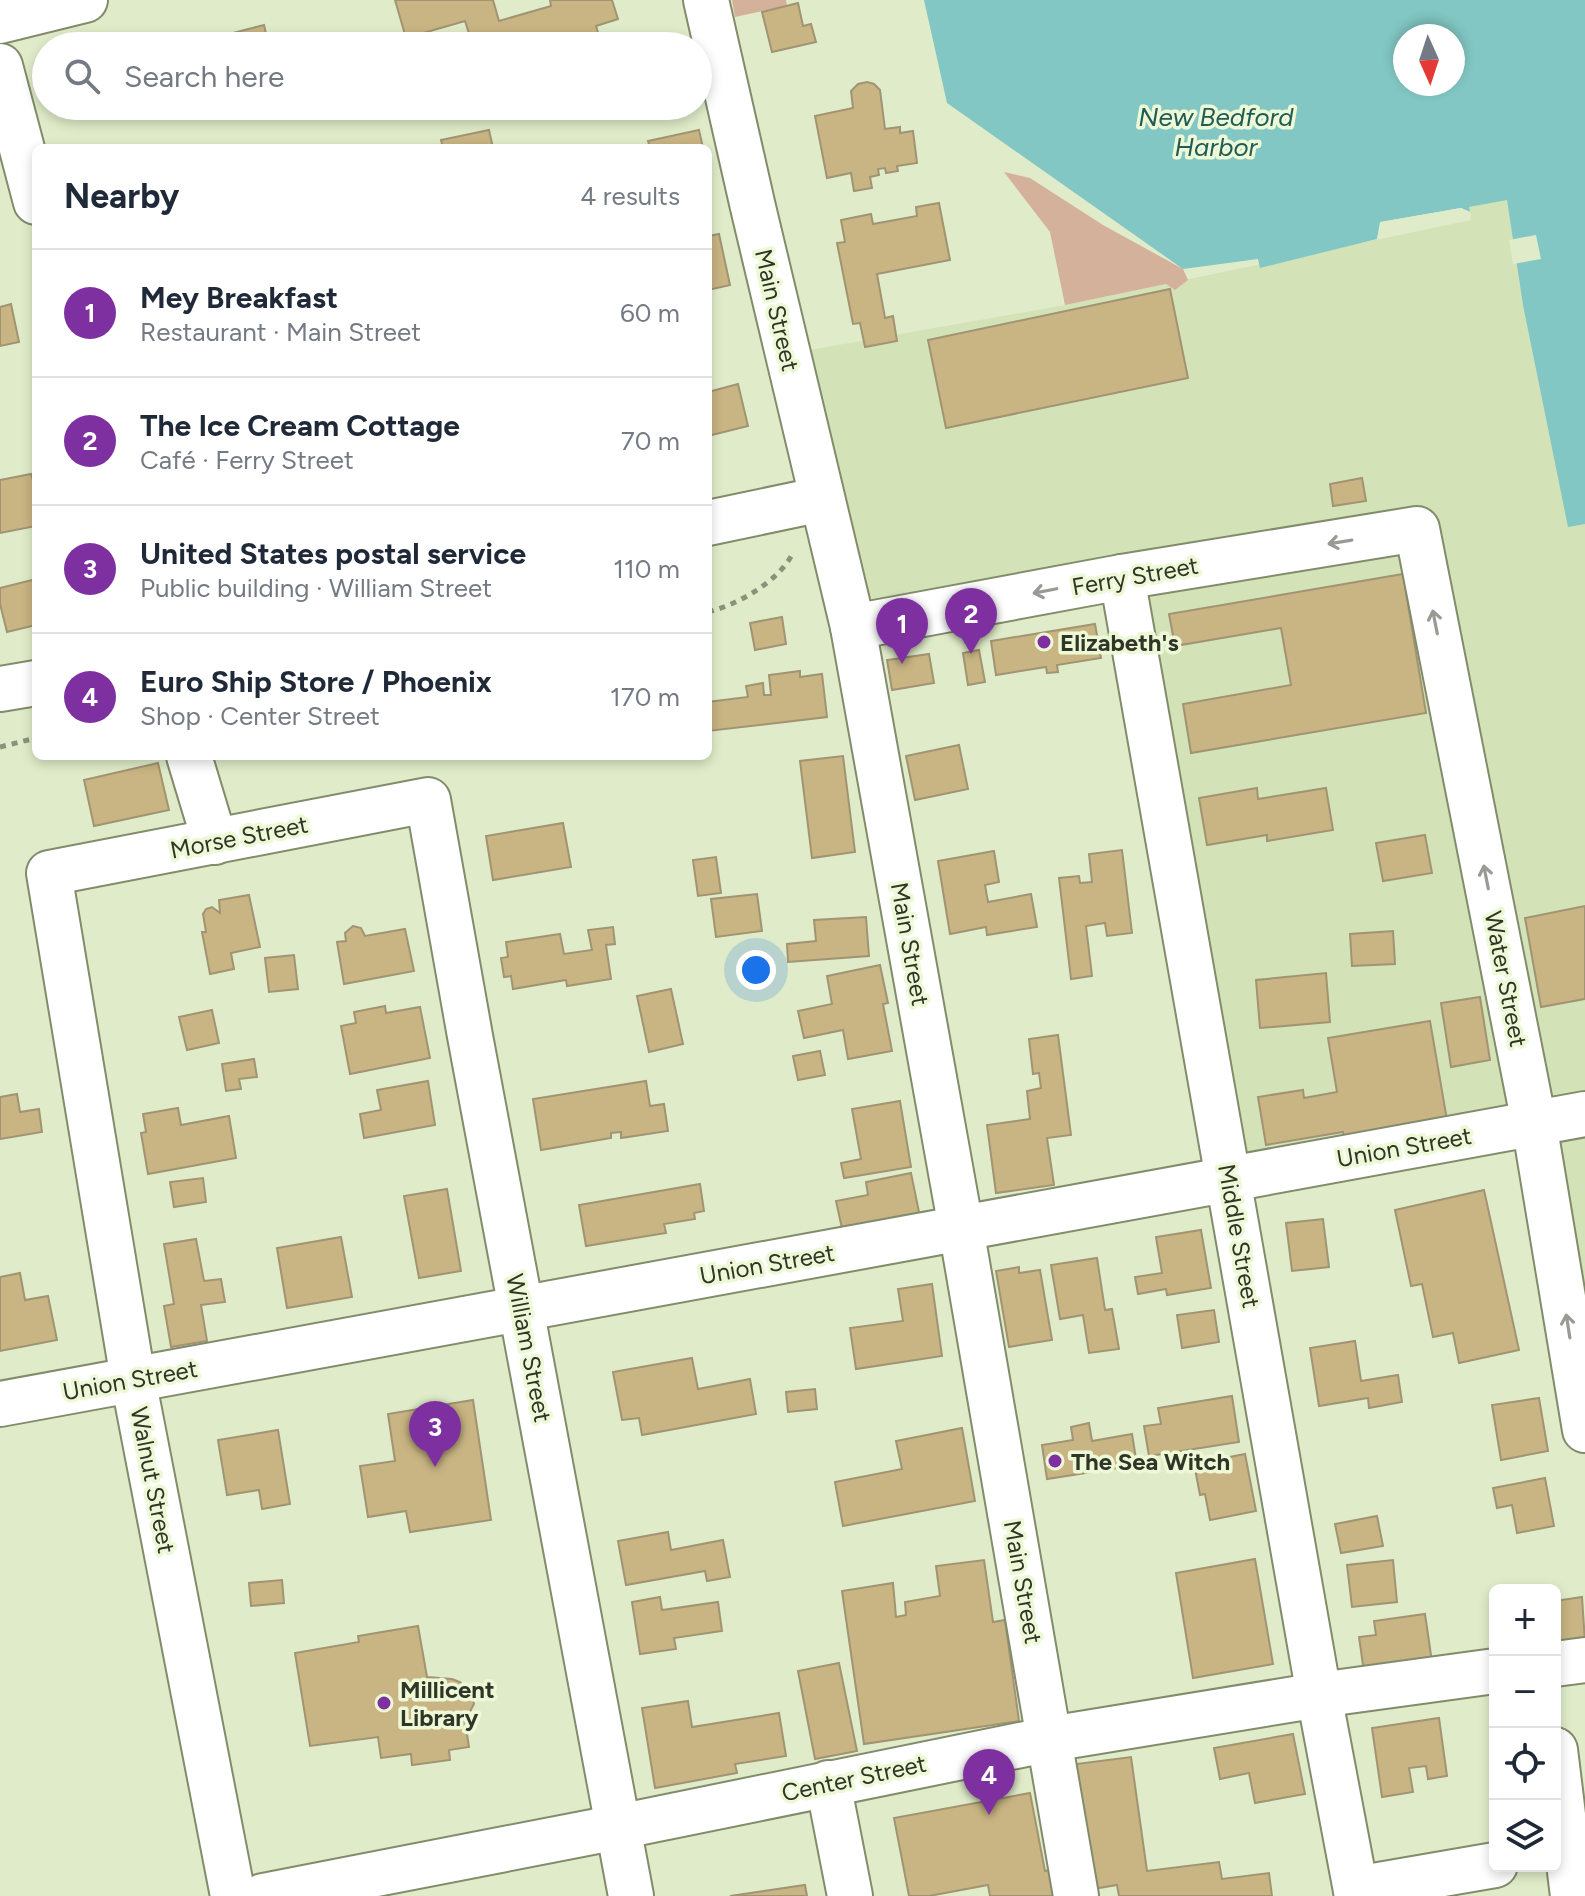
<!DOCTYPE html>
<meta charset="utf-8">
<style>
:root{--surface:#fff;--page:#f6f6f7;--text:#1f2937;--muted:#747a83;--line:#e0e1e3;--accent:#7e30a1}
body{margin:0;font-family:Figtree,sans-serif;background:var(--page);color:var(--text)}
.controls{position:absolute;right:24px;bottom:24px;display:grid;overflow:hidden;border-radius:12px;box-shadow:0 4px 12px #0003}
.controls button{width:72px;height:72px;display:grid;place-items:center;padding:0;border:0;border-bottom:2px solid var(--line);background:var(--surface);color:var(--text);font:40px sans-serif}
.compass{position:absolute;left:1393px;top:24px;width:72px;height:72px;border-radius:50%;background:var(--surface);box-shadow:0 4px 12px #0003;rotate:177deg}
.you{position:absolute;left:756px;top:970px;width:28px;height:28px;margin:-20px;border:6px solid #fff;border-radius:50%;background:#1a73e8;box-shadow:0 0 0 12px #1a73e833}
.badge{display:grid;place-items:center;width:52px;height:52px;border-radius:50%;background:var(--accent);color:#fff;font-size:26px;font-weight:700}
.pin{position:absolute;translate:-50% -66px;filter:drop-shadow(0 2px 4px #0008)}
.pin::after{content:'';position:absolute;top:42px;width:28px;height:24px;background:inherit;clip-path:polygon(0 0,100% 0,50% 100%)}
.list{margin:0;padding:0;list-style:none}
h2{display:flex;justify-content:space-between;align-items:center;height:104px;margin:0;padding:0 32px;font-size:34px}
h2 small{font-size:26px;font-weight:400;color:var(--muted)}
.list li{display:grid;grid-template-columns:52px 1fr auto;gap:24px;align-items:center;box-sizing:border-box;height:128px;padding:0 32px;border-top:2px solid var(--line)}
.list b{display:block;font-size:30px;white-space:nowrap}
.list p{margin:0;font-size:26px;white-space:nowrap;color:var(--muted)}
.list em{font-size:26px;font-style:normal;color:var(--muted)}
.icon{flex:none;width:44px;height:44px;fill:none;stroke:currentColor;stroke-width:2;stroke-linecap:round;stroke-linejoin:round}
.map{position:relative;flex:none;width:1585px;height:1896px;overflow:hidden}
.search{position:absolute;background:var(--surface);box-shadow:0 4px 12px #0003;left:32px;top:32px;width:680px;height:88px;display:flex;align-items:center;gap:20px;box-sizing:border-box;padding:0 28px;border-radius:44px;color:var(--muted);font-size:30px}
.panel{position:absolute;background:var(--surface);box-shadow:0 4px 12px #0003;left:32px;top:144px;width:680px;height:616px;border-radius:12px}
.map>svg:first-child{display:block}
.built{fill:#d4e2b8}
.green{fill:#d4b19b}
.water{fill:#82c7c3;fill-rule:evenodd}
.pier{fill:#e0ecc9}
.building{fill:#c9b583;stroke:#a19473;stroke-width:2}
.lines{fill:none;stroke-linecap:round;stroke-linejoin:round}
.minor-casing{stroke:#828c6c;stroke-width:48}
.path{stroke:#8a927a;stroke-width:5;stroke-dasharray:6 6;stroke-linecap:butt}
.minor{stroke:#fff;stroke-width:44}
.oneway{stroke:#989a94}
.poi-dot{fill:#7e30a1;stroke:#edf9d6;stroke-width:3}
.labels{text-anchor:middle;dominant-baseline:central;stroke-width:7;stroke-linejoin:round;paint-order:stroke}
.street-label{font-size:24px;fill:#313528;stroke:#edf9d6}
.poi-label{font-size:24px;font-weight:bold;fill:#313528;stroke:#edf9d6;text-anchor:start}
.water-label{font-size:26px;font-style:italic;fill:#205b58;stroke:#edf9d6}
</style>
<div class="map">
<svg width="1585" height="1896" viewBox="0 0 1585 1896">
<rect width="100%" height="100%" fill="#e0ecc9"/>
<path class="built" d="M1507 199 1523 304 1585 292V1430L1534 1124 1230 1179 1122 577 853 627 787 354 1065 305 1471 220 1469 207Z"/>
<g class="green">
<path d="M732 0H786L787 6 735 17Z"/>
<path d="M1004 172 1030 178 1103 225 1183 269 1188 280 1175 290 1166 284 1065 305 1050 232Z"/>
</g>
<path class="water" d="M924 0H1585V524L1568 527 1523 305 1507 200 1469 207 1470 212 1461 208 1381 222 1377 239 1260 268 1258 259 1183 269 947 103ZM1405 36H1453V84H1405Z"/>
<g class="pier">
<path d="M1461 208 1470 212 1471 216 1460 212 1384 226 1381 238 1377 239 1380 222Z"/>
<path d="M1536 235 1541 259 1513 264 1509 240Z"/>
</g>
<g class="building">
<path d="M395 0H493L499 21 551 6 550 0H612L618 19 596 26 602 46H473L465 21 406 38Z"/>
<path d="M798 3 803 26 811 24 816 42 772 52 762 12Z"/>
<path d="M264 25 269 46H183Z"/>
<path d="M867 82 874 84 880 90 885 129 900 127V133L913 131 917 163 897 166 898 171 886 173 885 168 878 169 879 175 870 177 872 188 854 191 851 173 827 178 815 116 853 108 851 91 858 84Z"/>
<path d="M128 106H170L130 116Z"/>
<path d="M489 130 493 148H443L441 140Z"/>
<path d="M699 130 703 148H650L648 141Z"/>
<path d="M939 203 950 260 877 274 885 318 893 316 897 341 865 347 860 323 853 324 837 243 845 242 841 220 871 214 873 224 917 216 916 207Z"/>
<path d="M719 234 730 285 708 290V236Z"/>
<path d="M1170 289 1188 378 946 428 928 340Z"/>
<path d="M11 304 19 342 0 346V307Z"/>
<path d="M738 384 748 426 708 436V392Z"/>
<path d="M31 474 33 480H36V526L0 533V480Z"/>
<path d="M1362 478 1366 501 1333 506 1330 484Z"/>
<path d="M1403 574 1426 713 1191 753 1183 704 1291 685 1281 628 1175 646 1169 614Z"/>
<path d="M36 579V625L7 632 0 604V588Z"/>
<path d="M782 617 786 644 755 650 750 623Z"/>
<path d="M1095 624 1101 658 1057 665 1058 672 1047 673 1046 667 996 675 991 641Z"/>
<path d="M979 650 985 682 968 685 963 653Z"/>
<path d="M929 654 934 683 892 690 887 660Z"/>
<path d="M800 671V677L822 674 827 717 708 731V702L748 697 746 686 763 683 764 695H771L769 675Z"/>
<path d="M959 745 968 789 915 800 906 756Z"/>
<path d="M843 756 855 852 812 858 800 761Z"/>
<path d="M158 763 169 810 94 826 84 780Z"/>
<path d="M1257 788 1258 799 1326 788 1333 830 1267 841V835L1207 845 1199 798Z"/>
<path d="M563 823 571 867 493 880 486 836Z"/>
<path d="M1425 835 1432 873 1383 881 1376 843Z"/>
<path d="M1122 850 1132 933 1107 936 1105 923 1086 926 1092 976 1071 979 1059 878 1079 876 1080 883 1092 882 1089 854Z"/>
<path d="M994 851 999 882 985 885 988 902 1031 894 1037 927 987 935 986 927 950 934 938 861Z"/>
<path d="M716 857 721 893 698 896 693 860Z"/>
<path d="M757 894 762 931 716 937 711 899Z"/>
<path d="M249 895 260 947 231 953 234 969 210 974 202 932H206L203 914 206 909 212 907 220 913 219 900Z"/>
<path d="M1585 906V999L1541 1007 1525 918Z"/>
<path d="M866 917 869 956 788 962 787 944 816 941 814 920Z"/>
<path d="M353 926 361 928 365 936 405 929 414 971 344 984 337 942 346 941 345 933Z"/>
<path d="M613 927 615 944 606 945 611 979 567 986 566 980 513 989 511 976 504 977 501 958 508 957 506 942 560 934 564 954 592 950 588 930Z"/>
<path d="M1393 931 1395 964 1352 966 1350 934Z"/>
<path d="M294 955 298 989 269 992 265 958Z"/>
<path d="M880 965 888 1003 883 1004 892 1051 848 1059 843 1030 804 1038 798 1011 832 1004 827 976Z"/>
<path d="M1326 973 1330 1022 1260 1028 1256 980Z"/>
<path d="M671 989 683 1044 649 1052 637 996Z"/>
<path d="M1480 997 1490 1060 1451 1067 1441 1003Z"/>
<path d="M385 1006 386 1013 420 1007 430 1058 350 1074 341 1026 356 1023 354 1012Z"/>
<path d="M212 1010 219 1043 187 1050 179 1017Z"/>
<path d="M1430 1021 1447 1120 1344 1137 1343 1132 1266 1145 1258 1097 1303 1090 1304 1098 1337 1092 1328 1038Z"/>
<path d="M1058 1035 1071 1135 1047 1138 1054 1185 996 1193 987 1125 1030 1119 1027 1091 1041 1088 1039 1073 1033 1074 1029 1039Z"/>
<path d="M820 1051 825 1075 798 1080 793 1056Z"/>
<path d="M254 1059 257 1077 239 1079 241 1089 226 1091 222 1064Z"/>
<path d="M428 1081 435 1125 364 1138 360 1114 381 1110 377 1090Z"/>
<path d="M646 1081 650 1106 664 1104 668 1131 621 1138V1132L611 1133V1138L541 1150 533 1099Z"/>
<path d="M17 1094 20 1112 39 1109 42 1132 0 1139V1097Z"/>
<path d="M900 1101 911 1167 844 1178 841 1163 861 1159 852 1109Z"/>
<path d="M178 1108 181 1125 229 1116 236 1158 148 1174 141 1133 146 1132 143 1114Z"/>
<path d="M911 1173 920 1217 843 1233 836 1201 868 1195 866 1182Z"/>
<path d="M203 1178 206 1202 174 1207 170 1182Z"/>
<path d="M700 1184 704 1211 694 1213 695 1219 664 1224 666 1233 586 1246 579 1205Z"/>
<path d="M447 1189 461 1271 419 1278 404 1196Z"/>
<path d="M1484 1190 1519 1350 1459 1363 1453 1333 1433 1337 1422 1284 1411 1286 1395 1210Z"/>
<path d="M1323 1219 1329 1267 1292 1271 1286 1223Z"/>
<path d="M1201 1230 1211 1288 1167 1295 1166 1289 1138 1294 1135 1277 1162 1273 1156 1237Z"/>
<path d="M341 1237 352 1297 287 1308 277 1248Z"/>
<path d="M196 1239 204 1281 221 1279 225 1302 201 1305 207 1341 171 1347 164 1306 174 1304 164 1244Z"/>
<path d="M1097 1258 1105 1310 1112 1309 1119 1349 1089 1353 1083 1315 1060 1319 1051 1265Z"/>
<path d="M1019 1267V1273L1040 1270 1052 1340 1009 1347 996 1271Z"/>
<path d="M20 1273 25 1300 48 1296 57 1340 0 1351V1277Z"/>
<path d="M932 1284 942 1356 856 1369 850 1328 903 1321 898 1289Z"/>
<path d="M1214 1310 1219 1342 1182 1348 1177 1315Z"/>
<path d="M1355 1341 1361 1381 1398 1375 1402 1402 1369 1408 1368 1398 1319 1406 1310 1348Z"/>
<path d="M692 1358 698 1389 750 1379 756 1414 642 1435 639 1418 622 1420 613 1372Z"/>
<path d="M815 1389 817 1409 788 1412 786 1392Z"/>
<path d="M1232 1396 1239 1442 1149 1456 1144 1426 1161 1424 1158 1408Z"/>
<path d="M1539 1398 1548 1451 1501 1460 1492 1405Z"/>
<path d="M473 1400 491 1520 410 1532 406 1511 368 1517 360 1466 395 1461 388 1414Z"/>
<path d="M1089 1423 1092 1441 1132 1434 1137 1465 1047 1479 1042 1445 1073 1440 1071 1427Z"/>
<path d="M962 1428 975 1501 843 1526 835 1482 902 1469 896 1441Z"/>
<path d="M278 1430 290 1504 262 1509 259 1490 227 1495 218 1440Z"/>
<path d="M1245 1454 1256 1511 1210 1520 1205 1494 1200 1495 1194 1464Z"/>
<path d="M1545 1478 1554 1526 1517 1533 1512 1505 1497 1508 1493 1488Z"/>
<path d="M1377 1516 1383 1546 1341 1553 1335 1524Z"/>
<path d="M668 1532 671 1550 723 1540 730 1577 707 1581 705 1571 626 1585 618 1541Z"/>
<path d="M1255 1559 1273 1664 1193 1678 1176 1573Z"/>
<path d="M984 1560 993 1622 1005 1620 1019 1721 864 1744 842 1591 893 1583 896 1617 906 1615 905 1602 940 1596 936 1566Z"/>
<path d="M1393 1560 1397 1602 1352 1607 1347 1565Z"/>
<path d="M282 1580 284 1603 251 1606 249 1583Z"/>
<path d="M660 1597 662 1610 718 1602 722 1631 674 1638 676 1649 640 1654 632 1602Z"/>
<path d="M1582 1597 1585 1642 1555 1646V1601Z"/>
<path d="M1425 1614 1433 1669 1365 1679 1359 1637 1376 1635 1374 1621Z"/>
<path d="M418 1626 427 1677 452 1679 460 1682 470 1691 474 1704 465 1721 469 1747 449 1750 450 1760 412 1765 411 1754 381 1758 378 1737 310 1746 295 1653 359 1642 358 1636Z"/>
<path d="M839 1663 857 1751 815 1759 798 1671Z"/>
<path d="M688 1701 692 1727 779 1713 786 1756 735 1764 737 1773 655 1788 642 1708Z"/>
<path d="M1439 1718 1447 1776 1428 1779 1426 1766 1409 1768 1413 1792 1382 1797 1372 1728Z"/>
<path d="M1293 1734 1305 1794 1255 1803 1249 1773 1220 1779 1214 1748Z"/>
<path d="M1131 1757 1147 1871 1219 1862 1222 1879 1269 1873 1272 1896H1119L1117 1885 1093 1889 1076 1764Z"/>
<path d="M1030 1793 1045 1871 1054 1869 1059 1896H990L988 1885 929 1896H909L894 1818Z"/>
<path d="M805 1885 807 1896H730Z"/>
</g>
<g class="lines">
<defs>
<g id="minor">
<path d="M706 0 752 203 853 627 961 1228 1076 1896"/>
<path d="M0 21 85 0"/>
<path d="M0 66 36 202"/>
<path d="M708 523 822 499"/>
<path d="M1122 577 1319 1695 1357 1896"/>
<path d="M853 627 1122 577 1417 529 1534 1123 1585 1430"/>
<path d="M0 689 36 683"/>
<path d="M189 756 215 842"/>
<path d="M0 1404 1585 1114"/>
<path d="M1555 1664 1585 1660"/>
<path d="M1555 1750 1573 1896"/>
<path d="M828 1783 850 1896"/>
<path d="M1356 1889 1495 1865"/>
<path d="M233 1896 133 1379 49 873 428 800 470 1036 631 1896"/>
<path d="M263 1896 618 1827 1050 1739 1319 1695 1495 1671"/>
</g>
</defs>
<use href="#minor" class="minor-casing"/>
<g class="path">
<path d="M708 612C739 604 778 582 793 553"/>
<path d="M0 747 36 738"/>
</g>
<use href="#minor" class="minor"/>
</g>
<defs><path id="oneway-shaft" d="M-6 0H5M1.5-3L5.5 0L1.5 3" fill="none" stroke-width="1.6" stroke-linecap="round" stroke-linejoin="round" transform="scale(2)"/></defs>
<g class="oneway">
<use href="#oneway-shaft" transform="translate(1340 542) rotate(171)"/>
<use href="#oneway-shaft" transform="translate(1045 591) rotate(169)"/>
<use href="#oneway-shaft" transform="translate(1435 622) rotate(-101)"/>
<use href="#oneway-shaft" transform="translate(1486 877) rotate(-101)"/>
<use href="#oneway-shaft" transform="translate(1568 1326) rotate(-99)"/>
</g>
<g class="poi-dot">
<circle cx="1044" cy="642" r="8"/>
<circle cx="1055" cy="1461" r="8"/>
<circle cx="384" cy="1703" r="8"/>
</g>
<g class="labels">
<g class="street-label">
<text transform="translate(777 310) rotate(77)">Main Street</text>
<text transform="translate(1135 576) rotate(-10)">Ferry Street</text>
<text transform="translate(239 837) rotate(-11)">Morse Street</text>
<text transform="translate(910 944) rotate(80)">Main Street</text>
<text transform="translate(1506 979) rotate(79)">Water Street</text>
<text transform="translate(1404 1147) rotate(-10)">Union Street</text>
<text transform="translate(1239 1236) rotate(80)">Middle Street</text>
<text transform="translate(767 1264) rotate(-10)">Union Street</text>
<text transform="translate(529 1348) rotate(79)">William Street</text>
<text transform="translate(130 1380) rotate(-10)">Union Street</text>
<text transform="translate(153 1480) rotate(79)">Walnut Street</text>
<text transform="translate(1023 1582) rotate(80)">Main Street</text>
<text transform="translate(854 1778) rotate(-12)">Center Street</text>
</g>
<g class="poi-label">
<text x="1060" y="642">Elizabeth's</text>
<text x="1071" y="1461">The Sea Witch</text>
<text x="400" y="1689">Millicent<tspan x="400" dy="28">Library</tspan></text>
</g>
<g class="water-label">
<text x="1216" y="117">New Bedford<tspan x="1216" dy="30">Harbor</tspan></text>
</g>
</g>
</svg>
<div class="controls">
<button>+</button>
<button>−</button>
<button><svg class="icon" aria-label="locate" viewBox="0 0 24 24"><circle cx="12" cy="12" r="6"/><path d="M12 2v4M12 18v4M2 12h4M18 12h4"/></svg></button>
<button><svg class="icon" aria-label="layers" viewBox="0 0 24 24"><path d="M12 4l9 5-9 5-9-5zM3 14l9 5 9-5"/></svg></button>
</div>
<svg class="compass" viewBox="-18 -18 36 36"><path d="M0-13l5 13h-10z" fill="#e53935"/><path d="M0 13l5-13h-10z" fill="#747a83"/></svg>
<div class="you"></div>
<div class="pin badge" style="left:902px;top:664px">1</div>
<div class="pin badge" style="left:971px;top:654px">2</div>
<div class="pin badge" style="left:435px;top:1467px">3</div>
<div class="pin badge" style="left:989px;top:1815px">4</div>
<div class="search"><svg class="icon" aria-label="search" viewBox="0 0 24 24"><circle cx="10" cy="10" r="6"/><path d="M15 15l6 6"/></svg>Search here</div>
<section class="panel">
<h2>Nearby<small>4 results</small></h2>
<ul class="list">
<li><span class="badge">1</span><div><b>Mey Breakfast</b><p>Restaurant · Main Street</p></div><em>60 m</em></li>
<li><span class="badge">2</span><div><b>The Ice Cream Cottage</b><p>Café · Ferry Street</p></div><em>70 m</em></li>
<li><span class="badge">3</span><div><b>United States postal service</b><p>Public building · William Street</p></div><em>110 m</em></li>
<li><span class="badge">4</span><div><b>Euro Ship Store / Phoenix</b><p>Shop · Center Street</p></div><em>170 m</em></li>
</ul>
</section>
</div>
